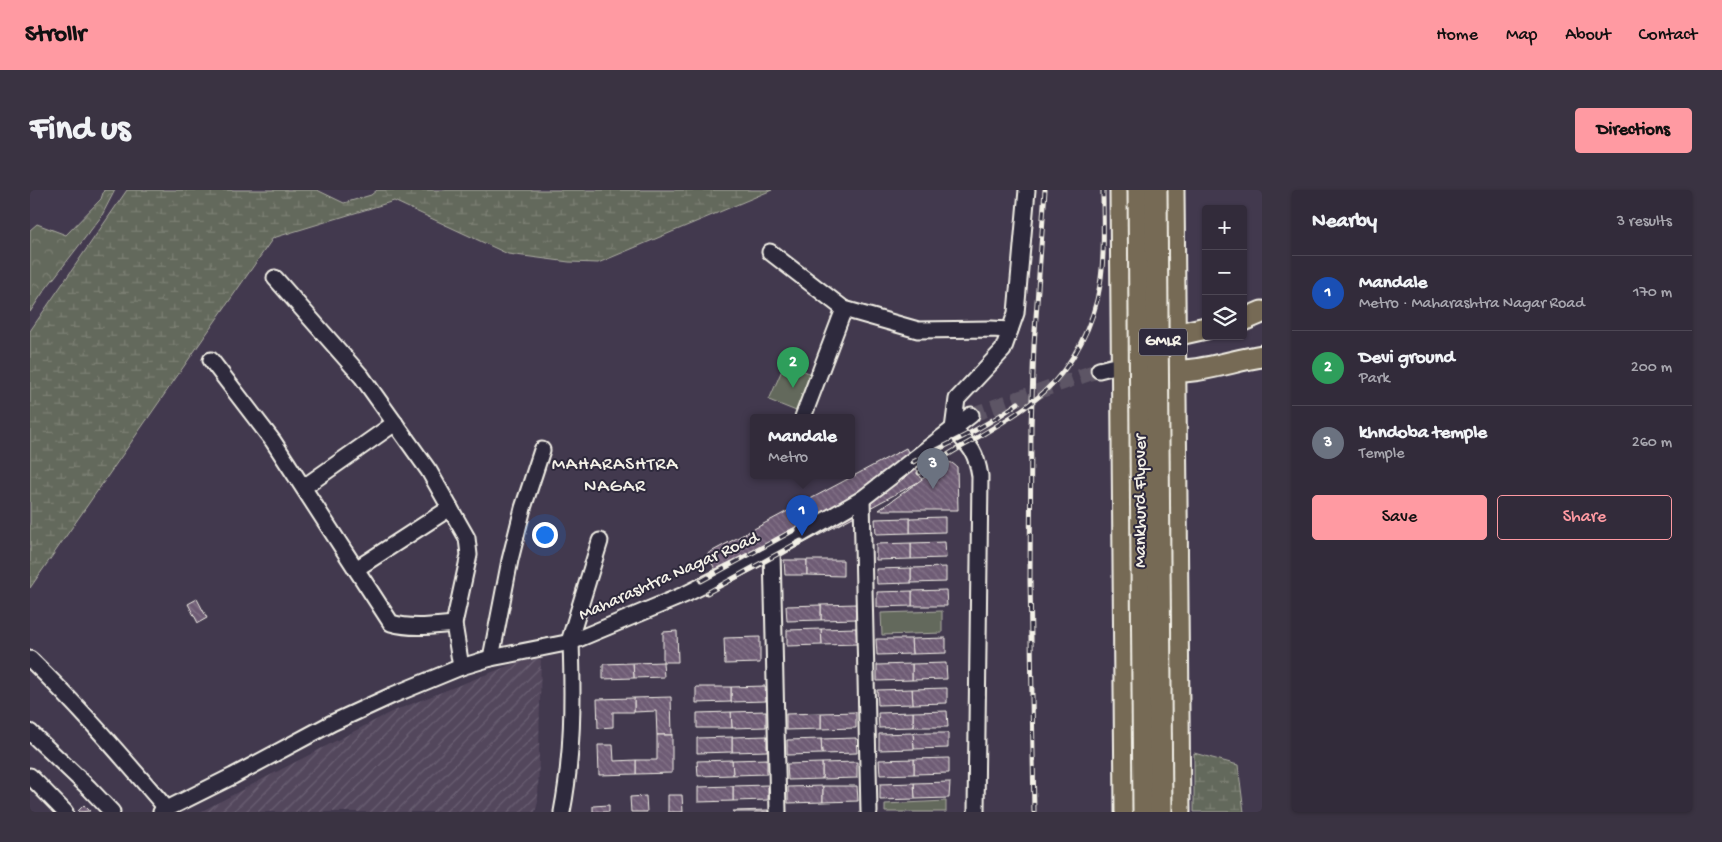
<!DOCTYPE html>
<meta charset="utf-8">
<style>
:root{--surface:#322b3a;--page:#3a3342;--text:#f1f3f6;--muted:#a8a7af;--line:#4d4754;--accent:#ff9aa2}
body{margin:0;font-family:"Gochi Hand",sans-serif;background:var(--page);color:var(--text)}
.controls{position:absolute;right:15px;top:15px;display:grid;overflow:hidden;border-radius:5px;box-shadow:0 1px 4px #0004}
.controls button{width:45px;height:45px;display:grid;place-items:center;padding:0;border:0;border-bottom:1px solid var(--line);background:var(--surface);color:var(--text);font:25px sans-serif}
.you{position:absolute;left:514px;top:344px;width:18px;height:18px;margin:-12px;border:4px solid #fff;border-radius:50%;background:#1a73e8;box-shadow:0 0 0 8px #1a73e833}
.badge{display:grid;place-items:center;width:32px;height:32px;border-radius:50%;background:var(--accent);color:#fff;font-size:16px;font-weight:700}
.pin{position:absolute;translate:-50% -41px;filter:drop-shadow(0 1px 2px #0008)}
.pin::after{content:'';position:absolute;top:26px;width:18px;height:15px;background:inherit;clip-path:polygon(0 0,100% 0,50% 100%)}
.popup{position:absolute;left:720px;top:224px;width:105px;height:65px;box-sizing:border-box;display:grid;place-content:center;border-radius:5px;background:var(--surface);filter:drop-shadow(0 1px 4px #0005);font-size:16px;white-space:nowrap;color:var(--muted)}
.popup b{font-size:19px;color:var(--text)}
.popup::after{content:'';position:absolute;left:50%;top:100%;margin-left:-10px;border:10px solid transparent;border-top-color:var(--surface)}
.list{margin:0;padding:0;list-style:none}
h2{display:flex;justify-content:space-between;align-items:center;height:65px;margin:0;padding:0 20px;font-size:21px}
h2 small{font-size:16px;font-weight:400;color:var(--muted)}
.list li{display:grid;grid-template-columns:32px 1fr auto;gap:15px;align-items:center;box-sizing:border-box;height:75px;padding:0 20px;border-top:1px solid var(--line)}
.list b{display:block;font-size:19px;white-space:nowrap}
.list p{margin:0;font-size:16px;white-space:nowrap;color:var(--muted)}
.list em{font-size:16px;font-style:normal;color:var(--muted)}
.actions{display:flex;gap:10px;padding:15px 20px}
.actions a{flex:1;padding:11px 0;border:1px solid var(--accent);border-radius:5px;text-align:center;font-size:18px;color:var(--accent)}
.actions .main{background:var(--accent);color:#111}
.icon{flex:none;width:28px;height:28px;fill:none;stroke:currentColor;stroke-width:2;stroke-linecap:round;stroke-linejoin:round}
.map{position:relative;flex:none;width:1232px;height:622px;overflow:hidden;border-radius:5px}
header{display:flex;align-items:center;gap:30px;box-sizing:border-box;height:70px;padding:0 25px;background:var(--accent);color:#111}
header strong{font-size:24px}
nav{display:flex;gap:28px;margin-inline-start:auto;font-size:18px}
.intro{display:flex;align-items:center;justify-content:space-between;box-sizing:border-box;height:120px;padding:0 30px}
h1{margin:0;font-size:35px}
.button{padding:12px 22px;border-radius:5px;background:var(--accent);color:#111;font-size:18px;font-weight:700}
main{display:flex;gap:30px;padding:0 30px}
aside{flex:1;background:var(--surface);border-radius:5px;box-shadow:0 1px 4px #0004}
.map>svg:first-child{display:block}
.industrial{fill:url(#industrial-furrows)}
.forest{fill:url(#forest-crowns);stroke:#acada2}
.wetland{fill:url(#wetland-marsh);stroke:#acada2}
.green{fill:#64695c;stroke:#acada2}
.building{fill:url(#building-back-hatch);stroke:#f4f1e8}
.lines{fill:none;stroke-linecap:round;stroke-linejoin:round}
.minor-tunnel{stroke:#5d5565;stroke-width:15;stroke-dasharray:15 8;stroke-linecap:butt}
.minor-casing{stroke:#f4f1e8;stroke-width:19}
.highway-casing{stroke:#f4f1e8;stroke-width:25}
.minor{stroke:#2f2a3d;stroke-width:15}
.highway{stroke:#766a55;stroke-width:21}
.rail-casing{stroke:#f4f1e8;stroke-width:5}
.rail{stroke:#2f2a3d;stroke-width:3;stroke-dasharray:9;stroke-linecap:butt}
.highway-bridge-casing{stroke:#f4f1e8;stroke-width:25;stroke-linecap:butt}
.highway-bridge{stroke:#766a55;stroke-width:21}
.labels{text-anchor:middle;dominant-baseline:central;stroke-width:4;stroke-linejoin:round;paint-order:stroke}
.shield{fill:#2f2a3d;stroke:#b9b5b5;stroke-width:1}
.shield-label{font-size:16px;font-weight:bold;fill:#f4f1e8}
.street-label{font-size:18px;fill:#f4f1e8;stroke:#2f2a3d}
.neighbourhood-label{font-size:19px;letter-spacing:1px;fill:#f4f1e8;stroke:#2f2a3d}
</style>
<header>
<strong>Strollr</strong>
<nav><a>Home</a><a>Map</a><a>About</a><a>Contact</a></nav>
</header>
<div class="intro"><h1>Find us</h1><a class="button">Directions</a></div>
<main>
<div class="map">
<svg width="1232" height="622" viewBox="0 0 1232 622">
<defs>
<pattern id="industrial-furrows" width="10" height="10" patternUnits="userSpaceOnUse" patternTransform="scale(1.25)"><rect width="10" height="10" fill="#52465c"/><path d="M-1 1l2-2M0 10L10 0M9 11l2-2" fill="none" stroke="#6c6173"/></pattern>
<pattern id="forest-crowns" width="20" height="18" patternUnits="userSpaceOnUse" patternTransform="scale(1.25)"><rect width="20" height="18" fill="#64695c"/><path d="M2 6a3 3 0 1 1 6 0M12 15a3 3 0 1 1 6 0" fill="none" stroke="#7b7f73"/></pattern>
<pattern id="wetland-marsh" width="20" height="14" patternUnits="userSpaceOnUse" patternTransform="scale(1.25)"><rect width="20" height="14" fill="#64695c"/><path d="M1 5h8M5 5V1M11 12h8M15 12V8" fill="none" stroke="#7b7f73"/></pattern>
<pattern id="building-back-hatch" width="6" height="6" patternUnits="userSpaceOnUse" patternTransform="scale(1.25)"><rect width="6" height="6" fill="#6e5b74"/><path d="M-1 5l2 2M0 0l6 6M5-1l2 2" fill="none" stroke="#837388"/></pattern>
</defs>
<rect width="100%" height="100%" fill="#42394e"/>
<filter id="ink" filterUnits="userSpaceOnUse"><feTurbulence type="fractalNoise" baseFrequency=".02" numOctaves="2"/><feDisplacementMap in="SourceGraphic" scale="10" xChannelSelector="R" yChannelSelector="G"/><feConvolveMatrix kernelMatrix="1 2 1 2 8 2 1 2 1" color-interpolation-filters="sRGB"/></filter>
<g filter="url(#ink)">
<path class="industrial" d="M511 463 508 612 505 622H170L361 522Z"/>
<path class="forest" d="M74 0H85L71 27 14 101 0 122V40L7 34 36 45 71 9Z"/>
<g class="wetland">
<path d="M97 0H287L314 13 341 5 347 0H742L568 73 539 72 478 64 364 11 243 48 0 398V141Z"/>
<path d="M1164 563 1208 575 1214 622H1164Z"/>
</g>
<g class="green">
<path d="M755 173 786 186 771 223 739 210Z"/>
<path d="M912 421V443L852 445 851 423Z"/>
<path d="M916 611V622H855V614Z"/>
</g>
<g class="building">
<path d="M876 258 892 290 694 396 677 364Z"/>
<path d="M916 272 922 273 927 277 928 320H849Z"/>
<path d="M915 327V342L880 343V328Z"/>
<path d="M880 328V343L846 344 845 329Z"/>
<path d="M915 352 916 368 881 369V353Z"/>
<path d="M881 353V369L846 370V354Z"/>
<path d="M754 370H777V385H755Z"/>
<path d="M777 370H813V386L777 385Z"/>
<path d="M916 377V392L881 393V378Z"/>
<path d="M881 378V393L847 394 846 379Z"/>
<path d="M916 400 917 416H882V401Z"/>
<path d="M882 401V416L847 417V402Z"/>
<path d="M167 409 177 428 168 433 158 414Z"/>
<path d="M826 414V429L791 430V415Z"/>
<path d="M791 415V430L757 431 756 416Z"/>
<path d="M826 438 827 454 792 455 791 439Z"/>
<path d="M791 439 792 455 757 456V440Z"/>
<path d="M647 441 648 472H633V442Z"/>
<path d="M730 447V473L695 474 694 448Z"/>
<path d="M916 448V463L882 464 881 449Z"/>
<path d="M846 449H881L882 464 847 465Z"/>
<path d="M633 472 634 487 604 488 603 473Z"/>
<path d="M603 473 604 488 573 489V474Z"/>
<path d="M916 473 917 489 882 490V474Z"/>
<path d="M882 474V490L847 491V475Z"/>
<path d="M735 496 736 511 701 512V497Z"/>
<path d="M666 497H701V512L666 513Z"/>
<path d="M917 498V513L883 514 882 499Z"/>
<path d="M882 499 883 514 848 515 847 500Z"/>
<path d="M641 507 642 545H627L626 521 604 522V508Z"/>
<path d="M604 508V522H583V537L568 538 567 509Z"/>
<path d="M736 521V537L702 538 701 522Z"/>
<path d="M917 521 918 537H883V522Z"/>
<path d="M701 522 702 538H667V523Z"/>
<path d="M826 522V538L791 539V523Z"/>
<path d="M883 522V537L849 538 848 523Z"/>
<path d="M791 523V539L756 540V524Z"/>
<path d="M883 543H918V558L884 559Z"/>
<path d="M883 543 884 559 849 560V544Z"/>
<path d="M627 545H642V583L606 584V570H627Z"/>
<path d="M737 546V561L702 562V547Z"/>
<path d="M702 547V562L667 563V548Z"/>
<path d="M826 548 827 563 792 564 791 549Z"/>
<path d="M791 549 792 564 757 565V550Z"/>
<path d="M568 555H583L584 571 606 570V584L569 585Z"/>
<path d="M919 568V583L884 584V569Z"/>
<path d="M737 569V584L703 585 702 570Z"/>
<path d="M884 569V584L850 585 849 570Z"/>
<path d="M702 570 703 585 668 586 667 571Z"/>
<path d="M827 572V588L792 589V573Z"/>
<path d="M792 573V589L758 590 757 574Z"/>
<path d="M920 592 919 608 885 609 884 593Z"/>
<path d="M884 593 885 609 850 610V594Z"/>
<path d="M738 595V610L703 611V596Z"/>
<path d="M703 596V611L668 612V597Z"/>
<path d="M793 596V612L758 613V597Z"/>
<path d="M793 596H827L828 611 793 612Z"/>
<path d="M638 605H652L653 622H638Z"/>
<path d="M616 606 617 622H601L600 607Z"/>
<path d="M54 615 60 621 49 622 48 621Z"/>
<path d="M579 615V622H563V616Z"/>
<path d="M738 620V622H703V621Z"/>
</g>
<g class="lines">
<path class="minor-tunnel" d="M941 225 1069 180"/>
<defs>
<g id="minor">
<path d="M740 62 814 119 888 140 961 139 980 140"/>
<path d="M245 88 332 187 399 281 437 348 439 365 424 434 431 477"/>
<path d="M181 170 243 251 361 433C382 439 402 436 424 434"/>
<path d="M1069 180 1093 174"/>
<path d="M773 227 814 119"/>
<path d="M274 297 365 233"/>
<path d="M832 309 839 622"/>
<path d="M742 361 748 622"/>
<path d="M326 379 420 318"/>
<path d="M539 452 570 351"/>
<path d="M461 468 480 370 493 318 512 260"/>
<path d="M0 469C49 516 93 568 137 619"/>
<path d="M0 542 59 598 82 622"/>
<path d="M0 586 35 622"/>
<path d="M131 622 203 586 302 533 363 505 431 477 461 468 541 452 656 404 742 361 832 309 941 225"/>
<path d="M532 622C543 565 543 509 541 452"/>
<path d="M946 622 950 286C946 261 940 256 923 239L927 209 973 160 986 123 997 0"/>
</g>
<g id="highway">
<path d="M1091 0 1096 622"/>
<path d="M1143 0 1149 622"/>
<path d="M1213 130 1232 122"/>
<path d="M1132 152 1145 145 1176 138"/>
<path d="M1133 180C1165 185 1200 171 1232 166"/>
</g>
</defs>
<use href="#minor" class="minor-casing"/>
<use href="#highway" class="highway-casing"/>
<use href="#minor" class="minor"/>
<use href="#highway" class="highway"/>
<defs>
<g id="rail">
<path d="M883 272C918 254 956 237 988 213"/>
<path d="M889 283C905 273 921 262 938 253 964 237 991 223 1014 202 1043 176 1064 134 1070 95 1075 64 1073 32 1073 0"/>
<path d="M671 391 764 340"/>
<path d="M677 403 771 351"/>
<path d="M1004 622 1000 390 1001 236 1004 155 1015 0"/>
</g>
</defs>
<use href="#rail" class="rail-casing"/>
<use href="#rail" class="rail"/>
<defs>
<g id="highway-bridge">
<path d="M1109 0 1114 622"/>
<path d="M1126 0 1131 622"/>
</g>
</defs>
<use href="#highway-bridge" class="highway-bridge-casing"/>
<use href="#highway-bridge" class="highway-bridge"/>
</g>
</g>
<g class="labels">
<rect class="shield" x="1109" y="138.5" width="48" height="27" rx="4"/>
<g class="shield-label">
<text x="1133" y="152">GMLR</text>
</g>
<g class="street-label">
<text transform="translate(1111 311) rotate(-90)">Mankhurd Flyover</text>
<text transform="translate(639 387) rotate(-24)">Maharashtra Nagar Road</text>
</g>
<g class="neighbourhood-label">
<text x="585" y="275">MAHARASHTRA<tspan x="585" dy="22">NAGAR</tspan></text>
</g>
</g>
</svg>
<div class="controls">
<button>+</button>
<button>−</button>
<button><svg class="icon" aria-label="layers" viewBox="0 0 24 24"><path d="M12 4l9 5-9 5-9-5zM3 14l9 5 9-5"/></svg></button>
</div>
<div class="you"></div>
<div class="pin badge" style="left:772px;top:346px;background:#1a4fb4">1</div>
<div class="popup"><b>Mandale</b>Metro</div>
<div class="pin badge" style="left:763px;top:198px;background:#2e9e5b">2</div>
<div class="pin badge" style="left:903px;top:299px;background:#6b7280">3</div>
</div>
<aside>
<h2>Nearby<small>3 results</small></h2>
<ul class="list">
<li><span class="badge" style="background:#1a4fb4">1</span><div><b>Mandale</b><p>Metro · Maharashtra Nagar Road</p></div><em>170 m</em></li>
<li><span class="badge" style="background:#2e9e5b">2</span><div><b>Devi ground</b><p>Park</p></div><em>200 m</em></li>
<li><span class="badge" style="background:#6b7280">3</span><div><b>khndoba temple</b><p>Temple</p></div><em>260 m</em></li>
</ul>
<div class="actions"><a class="main">Save</a><a>Share</a></div>
</aside>
</main>
